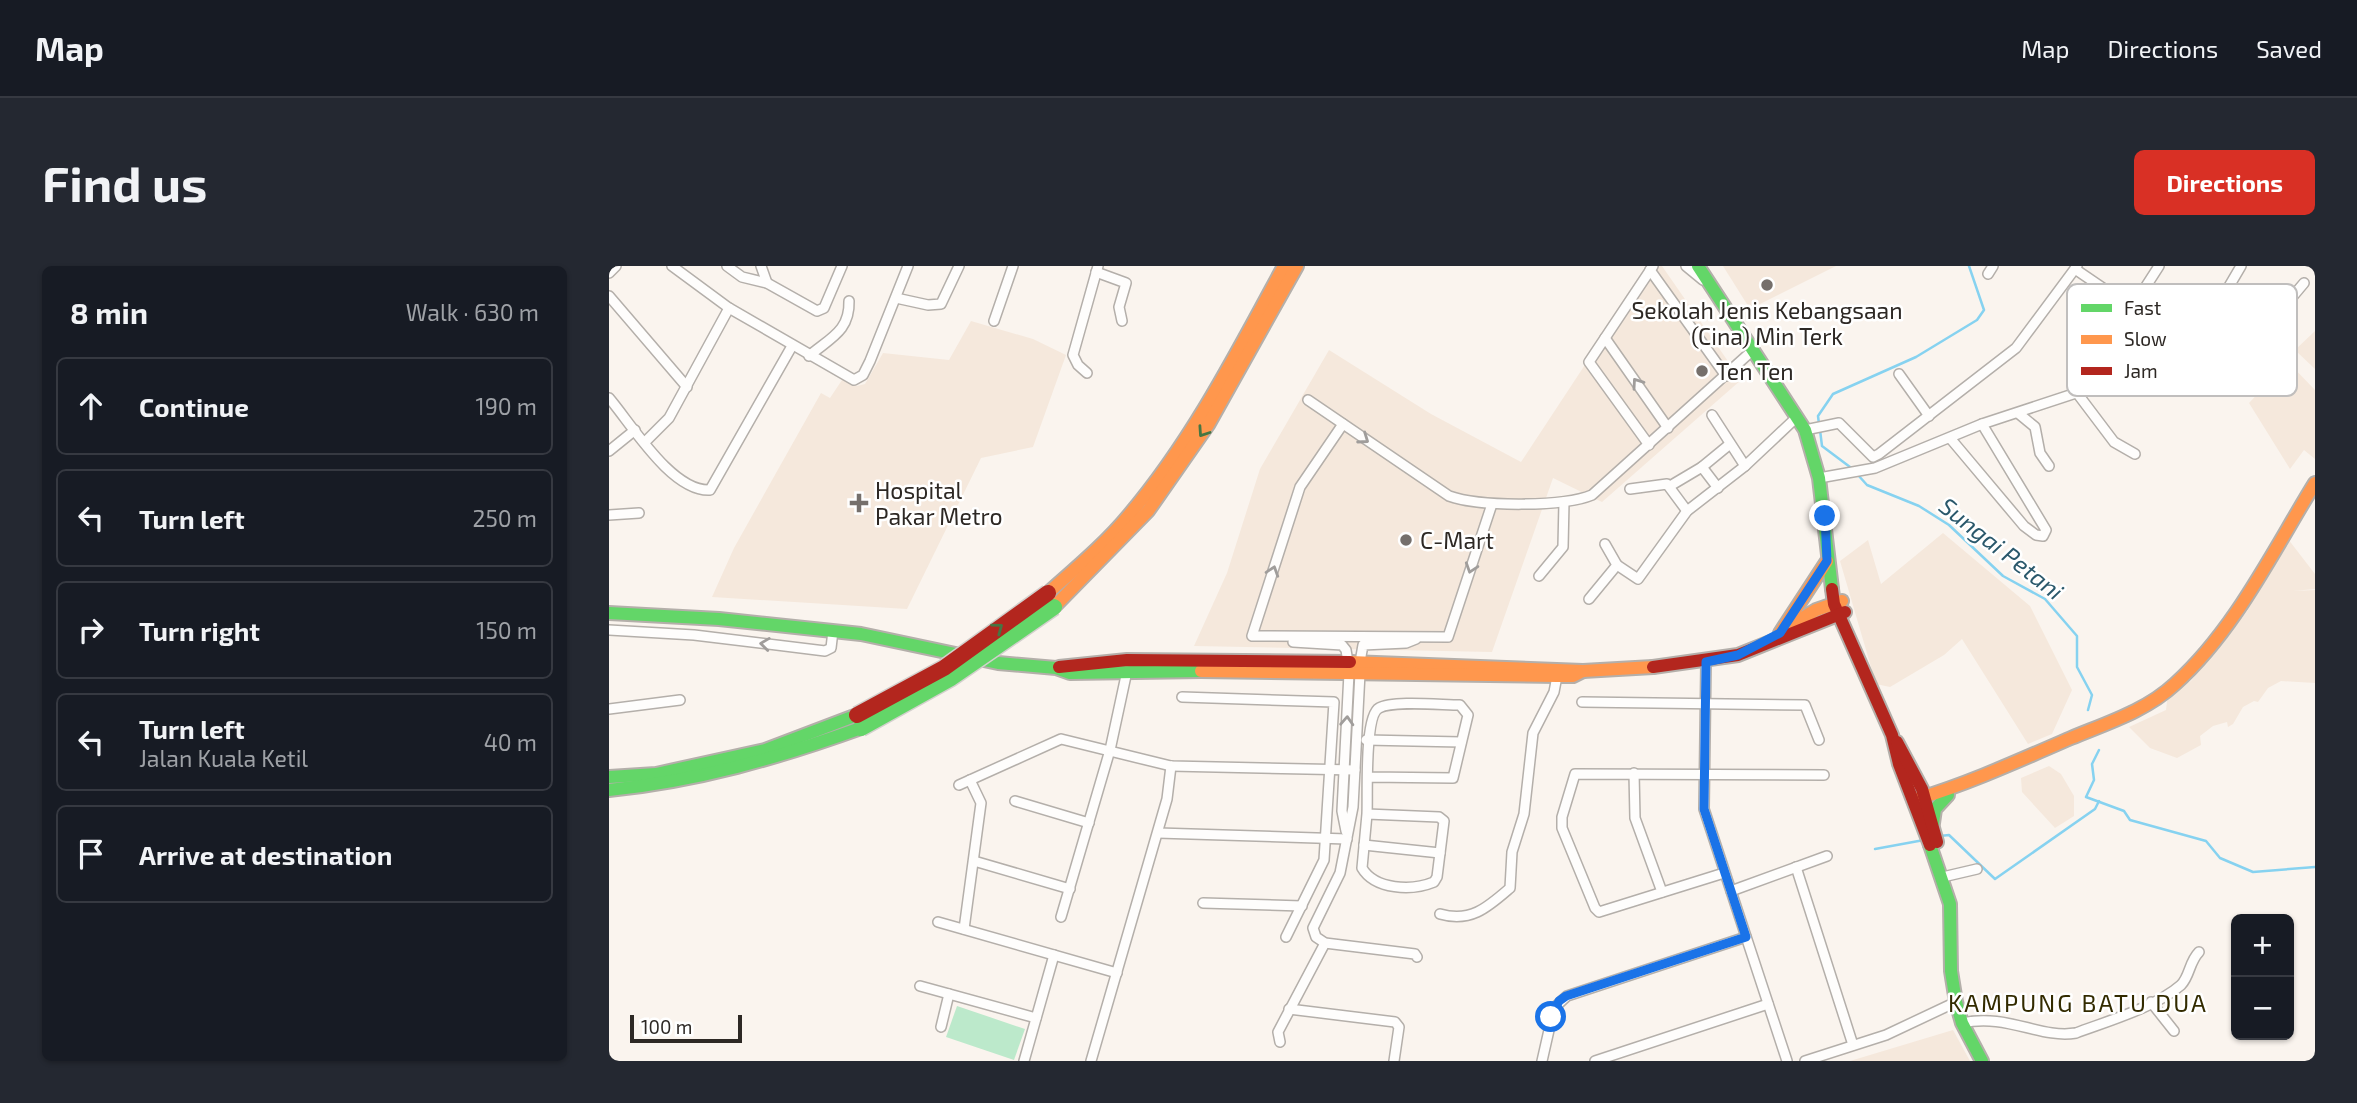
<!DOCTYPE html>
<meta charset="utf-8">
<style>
:root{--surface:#171b24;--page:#242831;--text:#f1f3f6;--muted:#9ea1a6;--line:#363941;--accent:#d93025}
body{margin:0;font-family:"Exo 2",sans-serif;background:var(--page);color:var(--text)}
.controls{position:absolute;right:21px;bottom:21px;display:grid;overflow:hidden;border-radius:10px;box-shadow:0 2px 5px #0004}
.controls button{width:63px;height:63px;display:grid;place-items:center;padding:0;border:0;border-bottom:2px solid var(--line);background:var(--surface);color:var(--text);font:35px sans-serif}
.scale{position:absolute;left:21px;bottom:18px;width:112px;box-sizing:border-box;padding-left:7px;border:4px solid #2d2824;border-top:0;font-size:19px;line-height:24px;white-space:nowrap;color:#2d2824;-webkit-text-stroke:5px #fff;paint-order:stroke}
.stop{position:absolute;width:21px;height:21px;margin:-16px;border:5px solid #1a73e8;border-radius:50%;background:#fff}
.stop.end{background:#1a73e8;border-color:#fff;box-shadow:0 2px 7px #0008}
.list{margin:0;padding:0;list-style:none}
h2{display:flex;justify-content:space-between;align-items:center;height:91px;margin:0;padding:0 28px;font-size:30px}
h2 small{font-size:23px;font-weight:400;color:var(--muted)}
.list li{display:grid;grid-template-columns:46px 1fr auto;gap:21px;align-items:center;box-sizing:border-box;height:98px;margin:0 14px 14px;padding:0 14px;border:2px solid var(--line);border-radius:10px}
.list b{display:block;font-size:26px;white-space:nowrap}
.list p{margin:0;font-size:23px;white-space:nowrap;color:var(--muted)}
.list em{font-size:23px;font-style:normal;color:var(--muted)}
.icon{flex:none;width:38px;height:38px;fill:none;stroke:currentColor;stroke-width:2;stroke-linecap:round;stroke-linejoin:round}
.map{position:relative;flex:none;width:1706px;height:795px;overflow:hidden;border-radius:10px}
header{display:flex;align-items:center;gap:42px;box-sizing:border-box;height:98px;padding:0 35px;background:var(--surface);border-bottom:2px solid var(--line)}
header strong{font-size:33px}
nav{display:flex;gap:38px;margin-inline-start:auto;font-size:24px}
.intro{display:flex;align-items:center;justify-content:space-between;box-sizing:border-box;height:168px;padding:0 42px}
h1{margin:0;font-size:49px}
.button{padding:18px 32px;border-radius:10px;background:var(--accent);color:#fff;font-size:24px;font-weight:700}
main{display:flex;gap:42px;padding:0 42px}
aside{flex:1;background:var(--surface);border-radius:10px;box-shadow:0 2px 5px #0004}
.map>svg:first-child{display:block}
.built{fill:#f5e8dc}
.park{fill:#bce9cb}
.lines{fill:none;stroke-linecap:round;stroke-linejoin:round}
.stream{stroke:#86d2f0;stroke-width:2.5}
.street-casing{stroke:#b4afaa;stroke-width:12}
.fast-casing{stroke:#b4afaa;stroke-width:16}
.slow-casing{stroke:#b4afaa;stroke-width:16}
.jam-casing{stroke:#b4afaa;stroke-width:16}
.street{stroke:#fefdfc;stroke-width:9}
.fast{stroke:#63d668;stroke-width:12}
.slow{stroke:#ff974d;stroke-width:12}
.jam{stroke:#b3261e;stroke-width:12}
.fast-bridge-casing{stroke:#d3d0cd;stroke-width:19;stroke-linecap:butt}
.jam-bridge-casing{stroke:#d3d0cd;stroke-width:19;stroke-linecap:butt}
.fast-bridge{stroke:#63d668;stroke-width:16}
.jam-bridge{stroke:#b3261e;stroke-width:16}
.oneway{stroke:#a09d9b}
.oneway2{stroke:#457643}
.route{stroke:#1a73e8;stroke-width:9}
.poi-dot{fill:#756f6b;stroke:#fff;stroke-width:2.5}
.labels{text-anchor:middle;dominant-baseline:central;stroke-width:5;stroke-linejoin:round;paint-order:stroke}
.poi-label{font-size:23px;fill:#2d2824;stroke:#fff;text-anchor:start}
.water-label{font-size:24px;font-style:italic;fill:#2a586b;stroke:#fff}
.neighbourhood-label{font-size:24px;letter-spacing:2px;fill:#332b00;stroke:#fff}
.key{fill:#fff;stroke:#c0bebd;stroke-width:2}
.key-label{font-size:19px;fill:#2d2824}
</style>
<header>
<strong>Map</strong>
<nav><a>Map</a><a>Directions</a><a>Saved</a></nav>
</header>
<div class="intro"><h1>Find us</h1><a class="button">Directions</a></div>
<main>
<aside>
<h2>8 min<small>Walk · 630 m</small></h2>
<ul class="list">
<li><svg class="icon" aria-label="ahead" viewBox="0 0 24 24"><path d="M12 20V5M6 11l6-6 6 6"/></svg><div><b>Continue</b></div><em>190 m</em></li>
<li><svg class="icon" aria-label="left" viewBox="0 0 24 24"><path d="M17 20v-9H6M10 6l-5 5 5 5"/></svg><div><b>Turn left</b></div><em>250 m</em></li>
<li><svg class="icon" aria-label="right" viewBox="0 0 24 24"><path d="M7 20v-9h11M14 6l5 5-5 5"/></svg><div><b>Turn right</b></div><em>150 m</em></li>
<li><svg class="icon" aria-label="left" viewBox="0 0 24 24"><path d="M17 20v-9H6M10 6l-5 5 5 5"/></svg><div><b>Turn left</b><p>Jalan Kuala Ketil</p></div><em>40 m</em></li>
<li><svg class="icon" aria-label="arrive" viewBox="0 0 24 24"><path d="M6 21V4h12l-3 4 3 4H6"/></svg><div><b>Arrive at destination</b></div></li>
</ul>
</aside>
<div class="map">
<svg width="1706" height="795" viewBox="0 0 1706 795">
<rect width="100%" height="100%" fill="#faf4ee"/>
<g class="built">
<path d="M1041 0H1053L1132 114 993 236 944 212 883 386 585 380 618 307 651 203 720 84 822 148 912 196Z"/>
<path d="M1114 0H1227L1141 43Z"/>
<path d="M362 55 424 73 457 89 424 181 372 192 298 343 103 331 125 282 212 127 221 132 235 111 248 120 256 118 274 87 340 94Z"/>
<path d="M1706 65V103L1686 84Z"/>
<path d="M1679 96 1706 124V193L1695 184 1681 203 1640 137Z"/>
<path d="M1334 267 1421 340 1463 424 1443 468 1419 478 1353 373 1335 389 1281 421 1267 418 1231 295 1259 274 1272 318Z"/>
<path d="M1679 273 1706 308V323L1684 325 1706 324V417L1672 415 1659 422 1649 436 1645 435 1634 441 1624 458 1619 461 1618 456 1604 460 1591 470 1592 479 1568 492 1541 482 1520 461 1557 444 1559 427 1582 415 1629 351 1633 352 1639 344 1634 342 1642 330 1646 329Z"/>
<path d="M1440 500 1452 508 1465 530V550L1446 562 1413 526 1412 512Z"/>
<path d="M1344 764 1361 795H1241Z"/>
</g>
<path class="park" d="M348 740 416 763 405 794 337 771Z"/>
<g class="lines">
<g class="stream">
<path d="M1210 158 1209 150 1224 128 1307 91 1368 54 1375 44 1360 0"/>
<path d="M1211 164 1213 180 1245 204"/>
<path d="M1249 209 1258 219 1310 240 1340 259 1394 310 1436 333 1468 370V401L1483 429 1479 444"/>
<path d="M1490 484 1483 498 1485 514 1477 531 1515 545 1521 554 1597 575 1611 592 1644 606 1706 601"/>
<path d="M1331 570 1340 569 1386 613 1486 543 1490 535"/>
<path d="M1266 583 1315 574"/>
</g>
<defs>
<g id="street">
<path d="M63 0 120 42 245 114 254 109 261 95 299 0"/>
<path d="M118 0 133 11 158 17 208 45 215 42 233 0"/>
<path d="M152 0 158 17"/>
<path d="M1077 0 1094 14"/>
<path d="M1466 3 1551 61 1584 79 1627 66 1674 42 1695 17"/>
<path d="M1041 4 1117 110"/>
<path d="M487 6 517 17 510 41 513 55"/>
<path d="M0 7 7 0"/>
<path d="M1379 8 1384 0"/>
<path d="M0 30 78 121"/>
<path d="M287 32 319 39 332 38 350 0"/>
<path d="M1523 42 1550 0"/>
<path d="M385 55 404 0"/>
<path d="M1598 58 1632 0"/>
<path d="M1477 71 1503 115"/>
<path d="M996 72 1059 162"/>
<path d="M200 90C221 72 241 65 240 35"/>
<path d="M478 107 469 99 464 89 489 0"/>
<path d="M1290 108 1320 150"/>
<path d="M1468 127 1505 176 1526 188"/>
<path d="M0 132C23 159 63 226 101 224L183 80"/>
<path d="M699 134 840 230C871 241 954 241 983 229L1144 84"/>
<path d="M1409 147 1426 161 1431 187 1440 200"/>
<path d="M1103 149 1136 200"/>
<path d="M734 158 691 221 643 370 839 371 883 238"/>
<path d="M1196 164 1230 157 1264 191 1270 188 1407 82 1468 0"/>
<path d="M1341 172 1415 260 1427 269 1434 270 1437 264 1373 158"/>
<path d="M36 176 60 152 120 42"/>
<path d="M1040 179 980 96 1044 0"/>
<path d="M0 185 26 164"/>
<path d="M1093 201 1121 178"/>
<path d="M1210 212 1266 202 1373 158 1613 79 1627 66"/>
<path d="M1061 220 1093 201 1109 222"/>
<path d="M1021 223 1058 218 1078 245"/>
<path d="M0 249 30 247"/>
<path d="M1008 299 1029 313 1078 245 1136 200 1188 151"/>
<path d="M930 310 954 281 955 236"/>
<path d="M980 333 1008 299 996 278"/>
<path d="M0 364 85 369 216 385 222 382 224 365"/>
<path d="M684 376 733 379 737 384 739 396"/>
<path d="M751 396 754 379 797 377 807 373"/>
<path d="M1097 396 1095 543 1178 795"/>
<path d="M751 407 744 541 731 607 704 662 707 671 716 677 806 688 808 691"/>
<path d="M573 431 725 436 715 594 677 671"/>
<path d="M973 436 1196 439 1210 474"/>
<path d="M0 443 71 434"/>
<path d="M757 474 852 476"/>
<path d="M1025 507 1026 552 1053 626"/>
<path d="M350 519 452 473 562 500 746 504"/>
<path d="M406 535 480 557"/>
<path d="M758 548 753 602C766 624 803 625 825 616L828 611 835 555 830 551 758 548C759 530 755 450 770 442 784 434 833 439 851 439L859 449 844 512 759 511"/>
<path d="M737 565 733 545 740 407"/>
<path d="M549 567 738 573"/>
<path d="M755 579 831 587"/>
<path d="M365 595 461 623"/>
<path d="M1187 601 1244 779"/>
<path d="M1115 607 990 646 986 642 953 562V551L966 508 1215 509"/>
<path d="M1338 610 1368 603"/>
<path d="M1122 625 1218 590"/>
<path d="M594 637 693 640"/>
<path d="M831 648C862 657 879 641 901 622L903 586 915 548 924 467 945 426 948 410"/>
<path d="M452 651 501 484 518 405"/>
<path d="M329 656 508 707"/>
<path d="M355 663 372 537 361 514"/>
<path d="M311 720 427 752"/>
<path d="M1542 736 1565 765"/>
<path d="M680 743 786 756 790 761 785 795"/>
<path d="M1353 757C1398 747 1431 773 1467 767 1499 755 1547 741 1572 719 1581 710 1580 696 1590 686"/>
<path d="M332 761 340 728"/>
<path d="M671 776 669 766 716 677"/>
<path d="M415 795 445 689"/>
<path d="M482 795 558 533 562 500"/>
<path d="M933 795 945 742 958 730 1137 671"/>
<path d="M986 795 1159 738"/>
<path d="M1196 795 1277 769 1347 736"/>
</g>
<g id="fast">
<path d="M1089 0 1196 164 1210 212 1223 323"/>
<path d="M0 347 110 353 252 368 389 397 447 402 461 407 592 405"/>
<path d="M0 511 47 508 156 484 248 449"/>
<path d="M0 524C88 515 169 492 252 462"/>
<path d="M1324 557 1326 543 1339 529"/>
<path d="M1321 579 1341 638 1342 705 1347 736 1353 757 1373 795"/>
</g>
<g id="slow">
<path d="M439 327C467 302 496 278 520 249 583 175 629 85 675 0"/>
<path d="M445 341 539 245 599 159 688 0"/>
<path d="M1177 362 1207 344 1233 335"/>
<path d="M1171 367 1218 295"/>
<path d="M741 396 974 405 1044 401"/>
<path d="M592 405 948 410H964L974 405"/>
<path d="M1308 533C1361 517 1411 494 1462 472 1498 457 1537 445 1566 418 1626 364 1664 285 1706 217"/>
</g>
<g id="jam">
<path d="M1223 323 1225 338 1283 469 1290 498 1321 579"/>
<path d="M450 401 518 394 741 396"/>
<path d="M1044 401 1129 389 1236 346"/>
<path d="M1288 476 1313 523 1328 576"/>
</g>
</defs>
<use href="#street" class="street-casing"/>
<use href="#fast" class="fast-casing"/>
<use href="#slow" class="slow-casing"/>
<use href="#jam" class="jam-casing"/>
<use href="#street" class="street"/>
<use href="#fast" class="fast"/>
<use href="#slow" class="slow"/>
<use href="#jam" class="jam"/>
<defs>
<path id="fast-bridge" d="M252 462 342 412 445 341"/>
<path id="jam-bridge" d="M248 449 335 402 439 327"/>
</defs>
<use href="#fast-bridge" class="fast-bridge-casing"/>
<use href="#jam-bridge" class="jam-bridge-casing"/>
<use href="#fast-bridge" class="fast-bridge"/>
<use href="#jam-bridge" class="jam-bridge"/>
</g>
<defs><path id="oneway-chevron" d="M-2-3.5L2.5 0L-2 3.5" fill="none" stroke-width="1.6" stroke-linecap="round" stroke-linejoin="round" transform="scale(1.75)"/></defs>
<g class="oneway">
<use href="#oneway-chevron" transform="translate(1028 117) rotate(-125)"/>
<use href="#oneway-chevron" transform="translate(755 173) rotate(35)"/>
<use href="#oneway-chevron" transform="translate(862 302) rotate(108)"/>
<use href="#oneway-chevron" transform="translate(664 305) rotate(-72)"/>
<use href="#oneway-chevron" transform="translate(156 378) rotate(-173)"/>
<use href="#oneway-chevron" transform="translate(738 455) rotate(-87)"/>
</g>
<g class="oneway2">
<use href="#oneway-chevron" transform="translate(594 166) rotate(124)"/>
<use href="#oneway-chevron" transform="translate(389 362) rotate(-36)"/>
</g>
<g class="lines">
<path class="route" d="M942 751 950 735 957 730 1137 671 1095 543 1097 396 1129 389 1171 367 1218 295 1216 250"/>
</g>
<g class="poi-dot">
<circle cx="1158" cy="19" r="7"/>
<circle cx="1093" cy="105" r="7"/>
<path d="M246.5 226.5h7v7h7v7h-7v7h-7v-7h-7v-7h7z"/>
<circle cx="797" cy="274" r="7"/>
</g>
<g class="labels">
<g class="poi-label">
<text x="1158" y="44" text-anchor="middle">Sekolah Jenis Kebangsaan<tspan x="1158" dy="26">(Cina) Min Terk</tspan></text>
<text x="1107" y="105">Ten Ten</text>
<text x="266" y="224">Hospital<tspan x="266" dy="26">Pakar Metro</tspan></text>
<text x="811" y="274">C-Mart</text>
</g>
<g class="water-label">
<text transform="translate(1393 282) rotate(38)">Sungai Petani</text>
</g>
<g class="neighbourhood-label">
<text x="1469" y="736">KAMPUNG BATU DUA</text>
</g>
</g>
<rect x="1458" y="18" width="230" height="112" rx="10" class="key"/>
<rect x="1472" y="38" width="31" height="8" fill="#63d668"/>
<rect x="1472" y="69" width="31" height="9" fill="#ff974d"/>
<rect x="1472" y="101" width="31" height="8" fill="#b3261e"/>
<g class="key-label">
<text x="1515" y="49">Fast</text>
<text x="1515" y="80">Slow</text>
<text x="1515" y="112">Jam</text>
</g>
</svg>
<div class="controls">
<button>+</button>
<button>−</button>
</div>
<div class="scale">100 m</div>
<div class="stop" style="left:942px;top:751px"></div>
<div class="stop end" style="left:1216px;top:250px"></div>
</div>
</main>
